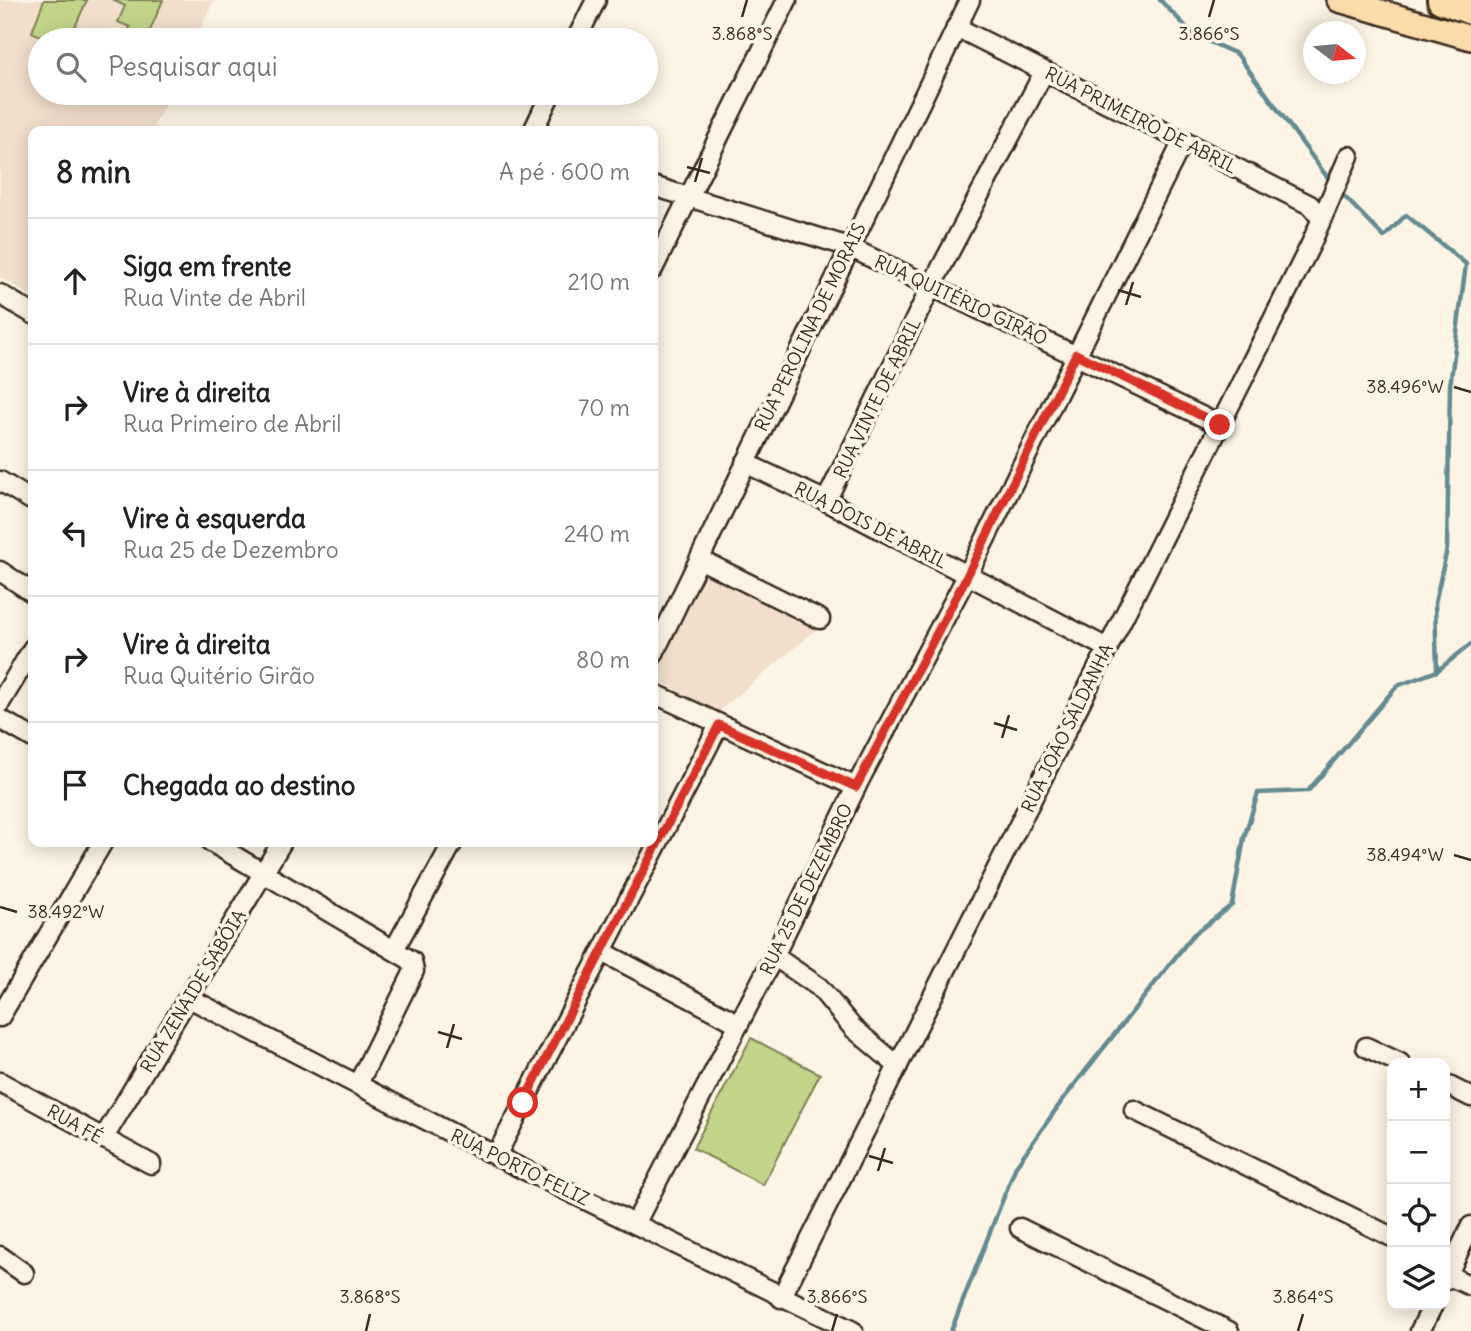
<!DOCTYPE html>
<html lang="pt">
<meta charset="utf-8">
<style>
:root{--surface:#fff;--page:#f2f2f2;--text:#202124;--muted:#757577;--line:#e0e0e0}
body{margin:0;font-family:Delius,sans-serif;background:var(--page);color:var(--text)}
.controls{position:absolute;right:21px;bottom:21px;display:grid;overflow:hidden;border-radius:14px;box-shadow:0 4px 18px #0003}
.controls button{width:63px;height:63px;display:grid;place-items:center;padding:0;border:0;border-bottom:2px solid var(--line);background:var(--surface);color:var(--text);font:35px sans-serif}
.compass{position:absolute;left:1303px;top:21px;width:63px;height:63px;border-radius:50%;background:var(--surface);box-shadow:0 4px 18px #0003;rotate:106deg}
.stop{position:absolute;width:21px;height:21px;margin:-16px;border:5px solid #d93025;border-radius:50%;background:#fff}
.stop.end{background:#d93025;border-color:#fff;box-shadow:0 2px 7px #0008}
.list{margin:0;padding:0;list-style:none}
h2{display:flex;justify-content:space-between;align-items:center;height:91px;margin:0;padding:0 28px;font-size:30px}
h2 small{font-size:23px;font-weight:400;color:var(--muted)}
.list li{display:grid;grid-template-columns:46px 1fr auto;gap:21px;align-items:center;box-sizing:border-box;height:126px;padding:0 28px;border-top:2px solid var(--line)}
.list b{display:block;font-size:26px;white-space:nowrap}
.list p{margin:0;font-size:23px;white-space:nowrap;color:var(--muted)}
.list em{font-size:23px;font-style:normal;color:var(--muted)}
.icon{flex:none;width:38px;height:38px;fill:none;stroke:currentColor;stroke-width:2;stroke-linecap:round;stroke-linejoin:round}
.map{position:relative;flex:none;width:1471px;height:1331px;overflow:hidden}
.search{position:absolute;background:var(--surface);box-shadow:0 4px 18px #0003;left:28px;top:28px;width:630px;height:77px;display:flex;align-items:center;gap:18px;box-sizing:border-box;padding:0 24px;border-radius:38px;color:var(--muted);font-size:26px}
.panel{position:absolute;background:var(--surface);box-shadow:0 4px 18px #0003;left:28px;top:126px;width:630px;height:721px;border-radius:14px}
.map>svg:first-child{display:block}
.built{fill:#f2decb}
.green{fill:#c2d489;stroke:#7e7f54;stroke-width:2}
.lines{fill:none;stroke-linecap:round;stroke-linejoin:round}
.stream{stroke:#638b91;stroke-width:4.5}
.minor-casing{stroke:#3b2a1e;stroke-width:23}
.major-casing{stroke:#3b2a1e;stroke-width:28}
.highway-casing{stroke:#3b2a1e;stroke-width:32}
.minor{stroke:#fcf5e5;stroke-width:18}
.major{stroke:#fddcac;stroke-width:23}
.highway{stroke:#fddcac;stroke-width:26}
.route{stroke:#d93025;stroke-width:9}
.ticks{fill:none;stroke:#3b2a1e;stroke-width:2.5}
.labels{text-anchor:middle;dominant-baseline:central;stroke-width:7;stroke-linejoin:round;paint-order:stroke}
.street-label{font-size:18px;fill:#3b2a1e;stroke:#fcf5e5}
.ticks-label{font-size:18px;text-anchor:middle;fill:#3b2a1e;stroke:#fcf5e5;stroke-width:7;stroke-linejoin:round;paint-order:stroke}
</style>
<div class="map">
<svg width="1471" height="1331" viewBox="0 0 1471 1331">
<rect width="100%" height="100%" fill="#fcf5e5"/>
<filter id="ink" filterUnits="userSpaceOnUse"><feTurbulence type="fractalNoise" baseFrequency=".0143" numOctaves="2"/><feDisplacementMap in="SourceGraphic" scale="14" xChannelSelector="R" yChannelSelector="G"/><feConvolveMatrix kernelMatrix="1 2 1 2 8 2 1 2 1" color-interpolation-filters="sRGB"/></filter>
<g filter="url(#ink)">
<g class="built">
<path d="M0 0H214L195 40H40V93H170L152 131H33V297L0 277Z"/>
<path d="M708 571 823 624 718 712 657 679 655 674Z"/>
</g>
<g class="green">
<path d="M44 0H87L69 40H48L32 32Z"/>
<path d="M113 0H163L146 40H125L130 27 118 22 125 6Z"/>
<path d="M751 1038 820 1074 763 1185 693 1148Z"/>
</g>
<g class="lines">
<g class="stream">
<path d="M1160 0 1194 35 1237 54 1333 185"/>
<path d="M1339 191 1384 237 1406 215 1466 264 1450 386 1447 549 1435 603 1437 671"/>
<path d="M951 1331 1016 1166 1064 1098 1193 935 1232 905 1244 838 1258 793 1308 791 1397 686 1437 671 1471 644"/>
</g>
<defs>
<g id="minor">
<path d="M956 27 1310 205 1321 218"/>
<path d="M576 40 596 0"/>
<path d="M533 131 551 93"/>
<path d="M653 186 849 247 1220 425"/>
<path d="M653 269 787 0"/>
<path d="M0 294 33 314"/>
<path d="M745 463 826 501 1107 648"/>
<path d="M0 481 33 501"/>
<path d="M826 501 932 285 1044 72"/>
<path d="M701 560 820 619"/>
<path d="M0 571 33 593"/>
<path d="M653 655 970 0"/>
<path d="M653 693 856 787"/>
<path d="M0 703 33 648"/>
<path d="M0 719 33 738"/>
<path d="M211 842 412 961 414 971 358 1084"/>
<path d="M395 948 453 842"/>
<path d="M603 952 739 1024"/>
<path d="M774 956 819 987 853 1028 898 1066"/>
<path d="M189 998 496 1156 853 1331"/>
<path d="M0 1017 103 842"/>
<path d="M1366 1047 1400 1063"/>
<path d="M0 1082 151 1164"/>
<path d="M1445 1084 1471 1097"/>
<path d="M1134 1110 1392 1237"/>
<path d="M103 1139 282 842"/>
<path d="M496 1156 719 725"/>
<path d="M635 1224 774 956 859 781 968 574 1183 141"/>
<path d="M1020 1228 1229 1331"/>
<path d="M0 1256 24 1273"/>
<path d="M1447 1275 1471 1286"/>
<path d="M1445 1280 1471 1226"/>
<path d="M781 1298 1310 246 1349 156"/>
<path d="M1420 1331 1433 1305"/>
</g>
<path id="major" d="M1339 0 1471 38"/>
<path id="highway" d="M1441 0 1471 11"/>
</defs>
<use href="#minor" class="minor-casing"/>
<use href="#major" class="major-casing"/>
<use href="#highway" class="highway-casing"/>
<use href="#minor" class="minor"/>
<use href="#major" class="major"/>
<use href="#highway" class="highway"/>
</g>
</g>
<g class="lines" filter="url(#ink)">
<path class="route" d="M523 1103 719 725 856 787 968 574 1076 354 1220 425"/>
</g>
<path class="ticks" d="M742 17 747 0M1209 17 1214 0M687 167 710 173M695 182 702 158M1118 290 1141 297M1126 305 1133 282M1454 387 1471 392M994 723 1017 730M1002 738 1009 715M1454 855 1471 860M0 907 17 912M438 1032 462 1039M447 1048 454 1024M869 1156 893 1163M878 1171 885 1148M366 1331 370 1314M832 1331 837 1314M1298 1331 1303 1314"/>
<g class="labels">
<g class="street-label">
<text transform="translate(1141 120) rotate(27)">RUA PRIMEIRO DE ABRIL</text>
<text transform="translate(961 300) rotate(25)">RUA QUITÉRIO GIRÃO</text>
<text transform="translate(810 327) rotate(-64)">RUA PEROLINA DE MORAIS</text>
<text transform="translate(877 398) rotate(-64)">RUA VINTE DE ABRIL</text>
<text transform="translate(871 525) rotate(27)">RUA DOIS DE ABRIL</text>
<text transform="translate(1067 728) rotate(-64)">RUA JOÃO SALDANHA</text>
<text transform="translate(806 889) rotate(-64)">RUA 25 DE DEZEMBRO</text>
<text transform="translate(193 991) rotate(-59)">RUA ZENAIDE SABÓIA</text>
<text transform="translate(75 1124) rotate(29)">RUA FÉ</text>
<text transform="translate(520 1167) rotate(26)">RUA PORTO FELIZ</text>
</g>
</g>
<g class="ticks-label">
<text x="742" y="40">3.868°S</text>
<text x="1209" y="40">3.866°S</text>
<text x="1405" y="393">38.496°W</text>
<text x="1405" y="861">38.494°W</text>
<text x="66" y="918">38.492°W</text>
<text x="370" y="1303">3.868°S</text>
<text x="837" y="1303">3.866°S</text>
<text x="1303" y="1303">3.864°S</text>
</g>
</svg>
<div class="controls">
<button>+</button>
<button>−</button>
<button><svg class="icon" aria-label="locate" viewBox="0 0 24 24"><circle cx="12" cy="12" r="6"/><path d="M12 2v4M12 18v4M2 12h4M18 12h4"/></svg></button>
<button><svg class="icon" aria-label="layers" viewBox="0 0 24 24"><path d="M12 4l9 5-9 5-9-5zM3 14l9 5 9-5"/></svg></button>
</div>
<svg class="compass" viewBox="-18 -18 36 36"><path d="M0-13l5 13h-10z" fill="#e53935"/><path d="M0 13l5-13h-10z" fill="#757577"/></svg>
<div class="stop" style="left:523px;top:1103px"></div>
<div class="stop end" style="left:1220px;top:425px"></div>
<div class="search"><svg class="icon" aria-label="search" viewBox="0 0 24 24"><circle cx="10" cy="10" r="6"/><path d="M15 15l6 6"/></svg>Pesquisar aqui</div>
<section class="panel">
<h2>8 min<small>A pé · 600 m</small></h2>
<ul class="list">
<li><svg class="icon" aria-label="ahead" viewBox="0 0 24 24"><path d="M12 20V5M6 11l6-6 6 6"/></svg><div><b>Siga em frente</b><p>Rua Vinte de Abril</p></div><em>210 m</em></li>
<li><svg class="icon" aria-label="right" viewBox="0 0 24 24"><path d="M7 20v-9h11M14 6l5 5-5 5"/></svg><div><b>Vire à direita</b><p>Rua Primeiro de Abril</p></div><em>70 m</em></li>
<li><svg class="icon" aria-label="left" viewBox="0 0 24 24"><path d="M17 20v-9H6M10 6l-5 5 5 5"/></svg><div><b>Vire à esquerda</b><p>Rua 25 de Dezembro</p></div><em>240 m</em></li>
<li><svg class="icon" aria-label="right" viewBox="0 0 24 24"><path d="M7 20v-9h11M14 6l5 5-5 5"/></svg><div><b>Vire à direita</b><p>Rua Quitério Girão</p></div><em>80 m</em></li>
<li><svg class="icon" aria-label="arrive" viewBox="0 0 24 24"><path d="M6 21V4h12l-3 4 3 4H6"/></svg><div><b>Chegada ao destino</b></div></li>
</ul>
</section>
</div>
